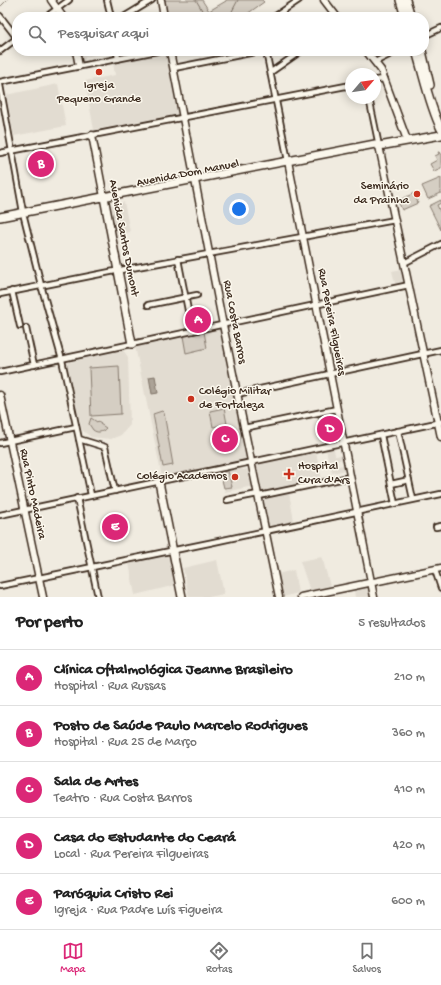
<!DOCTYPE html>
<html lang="pt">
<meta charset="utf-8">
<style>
:root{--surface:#fff;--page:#f2f2f2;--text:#222;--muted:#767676;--line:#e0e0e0;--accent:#db2777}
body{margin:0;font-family:"Gochi Hand",sans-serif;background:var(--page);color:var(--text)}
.compass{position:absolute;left:345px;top:68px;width:36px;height:36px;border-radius:50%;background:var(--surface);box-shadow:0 2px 10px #0003;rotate:61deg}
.you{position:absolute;left:239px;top:209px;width:14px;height:14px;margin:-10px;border:3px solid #fff;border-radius:50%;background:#1a73e8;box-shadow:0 0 0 6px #1a73e833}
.badge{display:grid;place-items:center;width:26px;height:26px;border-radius:50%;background:var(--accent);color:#fff;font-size:13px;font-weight:700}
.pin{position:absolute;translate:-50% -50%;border:2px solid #fff;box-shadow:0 1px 4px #0006}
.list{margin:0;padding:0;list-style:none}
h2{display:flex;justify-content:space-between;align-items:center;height:52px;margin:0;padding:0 16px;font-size:17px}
h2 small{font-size:13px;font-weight:400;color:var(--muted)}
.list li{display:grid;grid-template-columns:26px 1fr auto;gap:12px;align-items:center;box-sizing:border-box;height:56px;padding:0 16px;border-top:1px solid var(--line)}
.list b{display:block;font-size:15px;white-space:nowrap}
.list p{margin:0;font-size:13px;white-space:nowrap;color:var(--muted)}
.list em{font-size:13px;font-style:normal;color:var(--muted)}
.icon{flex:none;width:22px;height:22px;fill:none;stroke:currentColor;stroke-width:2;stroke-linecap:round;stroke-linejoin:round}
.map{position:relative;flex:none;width:441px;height:597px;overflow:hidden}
.search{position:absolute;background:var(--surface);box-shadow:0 2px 10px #0003;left:12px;right:12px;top:12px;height:44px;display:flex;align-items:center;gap:10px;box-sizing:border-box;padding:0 14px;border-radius:16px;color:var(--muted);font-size:15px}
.sheet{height:332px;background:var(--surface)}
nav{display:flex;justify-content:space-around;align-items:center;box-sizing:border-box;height:56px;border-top:1px solid var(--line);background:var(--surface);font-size:11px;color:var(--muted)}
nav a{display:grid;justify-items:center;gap:2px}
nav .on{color:var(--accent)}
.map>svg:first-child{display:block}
.built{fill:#e2dcd1}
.green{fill:#d5cec3;stroke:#887c70}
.water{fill:#aca397;stroke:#7f7367}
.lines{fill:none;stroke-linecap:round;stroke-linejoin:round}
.stream{stroke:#7f7367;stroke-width:1}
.street-casing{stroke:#3b2a1e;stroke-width:8}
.secondary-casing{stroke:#3b2a1e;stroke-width:9}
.primary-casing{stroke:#3b2a1e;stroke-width:10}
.street{stroke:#fbf7ec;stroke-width:4.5}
.secondary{stroke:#fbf7ec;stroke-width:6}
.primary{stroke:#fbf7ec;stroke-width:7}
.poi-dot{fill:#c8321e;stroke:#fbf7ec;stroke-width:1.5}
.labels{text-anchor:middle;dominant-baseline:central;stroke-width:3;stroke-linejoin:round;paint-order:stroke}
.poi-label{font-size:12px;fill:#3b2a1e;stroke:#fbf7ec;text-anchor:end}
.street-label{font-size:12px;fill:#3b2a1e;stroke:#fbf7ec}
</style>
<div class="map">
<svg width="441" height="597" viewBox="0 0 441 597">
<rect width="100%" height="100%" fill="#f0ebe0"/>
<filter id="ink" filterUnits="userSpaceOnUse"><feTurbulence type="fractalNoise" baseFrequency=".025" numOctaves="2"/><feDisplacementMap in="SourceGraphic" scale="8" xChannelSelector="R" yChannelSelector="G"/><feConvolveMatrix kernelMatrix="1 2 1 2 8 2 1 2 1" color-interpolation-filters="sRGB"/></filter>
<g filter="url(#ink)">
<g class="built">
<path d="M78 51H114V54L111 56 109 52 85 57V60L82 62 80 60Z"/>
<path d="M167 53 179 114 94 130 85 81 115 75 113 63Z"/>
<path d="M58 84 66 126 14 136 6 95Z"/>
<path d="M41 149 47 177 40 178 34 151Z"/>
<path d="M124 202 130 232 114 236 109 206Z"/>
<path d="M402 269 404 280 403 282 395 283 392 271Z"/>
<path d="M221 328 248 458 162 477 135 346H141L150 344 153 342Z"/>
<path d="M120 350H123L128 357 130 425 121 435 111 439 91 437 82 430 66 363Z"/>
<path d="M334 448 335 456 343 455V459L336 461 337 466 345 465 346 470 332 473 331 468H330L326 449Z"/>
<path d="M316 452 322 481 262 494 261 493 255 466 256 465Z"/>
<path d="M242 467 243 470 247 469 250 482H252L253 486 225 492 220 472Z"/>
<path d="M289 493 294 521 270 526 267 525 262 498Z"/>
<path d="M166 555 170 557 176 585 135 595 129 563Z"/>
<path d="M322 557 330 586 310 591 300 561Z"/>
<path d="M217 560 224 594 209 597H189L183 568Z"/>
<path d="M294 570 298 593 283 597 282 596 277 574Z"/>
<path d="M369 587 371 597H355L354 590Z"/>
</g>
<g class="green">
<path d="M165 0H202L209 11 226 1V0H262L264 2 247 14V17H167L164 3Z"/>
<path d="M438 152H439L441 155V168L434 171 430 164 437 160 435 156 439 154Z"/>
<path d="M441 178V193L428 199 422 186Z"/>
<path d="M414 193 418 203 402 210 398 201Z"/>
<path d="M441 200V203L437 205 441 214V230L429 206Z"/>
<path d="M204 332 207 348 186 353 183 336Z"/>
<path d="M119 366 121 414 91 416 89 368Z"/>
<path d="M224 408 227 424 213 427 210 411Z"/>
<path d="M162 411 164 413 173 465 163 467 153 414Z"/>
<path d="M326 414 328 428 321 429 318 416Z"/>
<path d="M91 418 97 422 98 421 101 423 100 424 106 428C102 433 97 433 93 430L89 424Z"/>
<path d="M228 471 232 487 224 488 220 472Z"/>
</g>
<path class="water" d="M155 376 158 393 152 394 149 377Z"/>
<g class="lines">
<g class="stream">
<path d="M196 0 206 17"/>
<path d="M1 6 7 0"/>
<path d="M221 17H223"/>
<path d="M229 17 238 0"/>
</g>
<defs>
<g id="street">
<path d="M107 0 111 17"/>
<path d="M0 16 17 38"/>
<path d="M46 17 69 0"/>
<path d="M124 17 152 0"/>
<path d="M274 17 299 0"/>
<path d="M424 36 441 28"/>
<path d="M0 51 17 38"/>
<path d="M117 51 118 59"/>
<path d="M266 51 288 161"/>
<path d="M375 62 397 51"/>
<path d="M174 68 260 51"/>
<path d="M271 72 301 51"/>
<path d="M375 80 385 79"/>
<path d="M0 82 157 51"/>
<path d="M0 85 23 212"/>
<path d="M369 98 379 146"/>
<path d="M0 153 351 85"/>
<path d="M24 217 41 285 62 360 91 495"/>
<path d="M178 259 192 331"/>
<path d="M404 263 441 244"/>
<path d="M12 291 20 326"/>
<path d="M0 294 115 271 395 220"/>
<path d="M148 305 197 295"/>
<path d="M26 328 34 365"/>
<path d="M0 372 409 285"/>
<path d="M237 394 441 350"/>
<path d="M244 428 337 409"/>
<path d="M398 431 413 499"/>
<path d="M381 435 395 504"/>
<path d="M79 439 105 447 115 491"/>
<path d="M0 443 76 427"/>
<path d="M391 484 409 480"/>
<path d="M259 496 350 477"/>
<path d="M77 498 98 597"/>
<path d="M227 500 258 494"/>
<path d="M0 515 441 422"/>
<path d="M436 527 441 526"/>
<path d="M435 570 441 588"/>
<path d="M0 586 209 543 441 494"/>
</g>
<g id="secondary">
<path d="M51 0 63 17"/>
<path d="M161 0 164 17"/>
<path d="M324 0 337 17"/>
<path d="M76 51 79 66"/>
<path d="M170 51 222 320 279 597"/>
<path d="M366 51 381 70 407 140"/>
<path d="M92 135 104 197"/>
<path d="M379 146 441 437"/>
<path d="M288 161 374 597"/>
<path d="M0 395 43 597"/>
<path d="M301 597 441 568"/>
</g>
<g id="primary">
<path d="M400 0 405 17"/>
<path d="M406 0 411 17"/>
<path d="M416 51C424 77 429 104 441 129"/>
<path d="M422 51 430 85"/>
<path d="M104 197 132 344"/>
<path d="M0 217 375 144 379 146 441 135"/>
<path d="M159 482 182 597"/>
</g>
</defs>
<use href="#street" class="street-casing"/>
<use href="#secondary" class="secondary-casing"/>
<use href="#primary" class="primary-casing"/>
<use href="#street" class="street"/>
<use href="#secondary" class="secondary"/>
<use href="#primary" class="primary"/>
</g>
</g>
<g class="poi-dot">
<circle cx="99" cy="72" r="4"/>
<circle cx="417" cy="194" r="4"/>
<circle cx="191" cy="399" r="4"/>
<path d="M287 468h4v4h4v4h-4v4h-4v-4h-4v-4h4z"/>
<circle cx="235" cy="477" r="4"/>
</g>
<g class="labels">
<g class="poi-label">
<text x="99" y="86" text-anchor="middle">Igreja<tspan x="99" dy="14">Pequeno Grande</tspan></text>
<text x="409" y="187">Seminário<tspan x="409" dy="14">da Prainha</tspan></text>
<text x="199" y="392" text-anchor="start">Colégio Militar<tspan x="199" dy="14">de Fortaleza</tspan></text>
<text x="298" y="467" text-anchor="start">Hospital<tspan x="298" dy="14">Cura d'Ars</tspan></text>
<text x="227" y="477">Colégio Academos</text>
</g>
<g class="street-label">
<text transform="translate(188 174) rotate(-11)">Avenida Dom Manuel</text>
<text transform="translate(123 238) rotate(79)">Avenida Santos Dumont</text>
<text transform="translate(234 322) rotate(79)">Rua Costa Barros</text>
<text transform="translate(331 322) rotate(79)">Rua Pereira Filgueiras</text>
<text transform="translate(32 494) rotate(78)">Rua Pinto Madeira</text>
</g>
</g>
</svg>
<svg class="compass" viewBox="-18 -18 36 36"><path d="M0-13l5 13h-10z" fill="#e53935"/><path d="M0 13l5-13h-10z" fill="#767676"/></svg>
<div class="you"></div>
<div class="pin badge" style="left:198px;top:320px">A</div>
<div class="pin badge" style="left:41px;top:164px">B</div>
<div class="pin badge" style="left:225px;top:439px">C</div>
<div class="pin badge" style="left:330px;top:429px">D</div>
<div class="pin badge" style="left:115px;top:527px">E</div>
<div class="search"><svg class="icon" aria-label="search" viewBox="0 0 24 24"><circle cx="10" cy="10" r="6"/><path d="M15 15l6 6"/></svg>Pesquisar aqui</div>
</div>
<section class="sheet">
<h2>Por perto<small>5 resultados</small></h2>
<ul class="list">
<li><span class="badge">A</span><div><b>Clínica Oftalmológica Jeanne Brasileiro</b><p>Hospital · Rua Russas</p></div><em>210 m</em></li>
<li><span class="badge">B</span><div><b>Posto de Saúde Paulo Marcelo Rodrigues</b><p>Hospital · Rua 25 de Março</p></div><em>360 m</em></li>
<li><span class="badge">C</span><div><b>Sala de Artes</b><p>Teatro · Rua Costa Barros</p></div><em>410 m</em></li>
<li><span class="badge">D</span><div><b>Casa do Estudante do Ceará</b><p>Local · Rua Pereira Filgueiras</p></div><em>420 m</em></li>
<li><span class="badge">E</span><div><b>Paróquia Cristo Rei</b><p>Igreja · Rua Padre Luís Figueira</p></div><em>600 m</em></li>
</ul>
</section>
<nav>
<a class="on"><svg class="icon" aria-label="map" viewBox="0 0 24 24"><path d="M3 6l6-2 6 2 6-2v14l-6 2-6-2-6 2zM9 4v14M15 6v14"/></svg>Mapa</a>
<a><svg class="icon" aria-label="directions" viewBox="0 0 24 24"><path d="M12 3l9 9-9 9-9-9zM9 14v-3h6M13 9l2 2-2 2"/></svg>Rotas</a>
<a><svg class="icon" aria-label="saved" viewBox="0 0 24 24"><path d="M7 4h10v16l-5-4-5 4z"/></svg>Salvos</a>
</nav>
